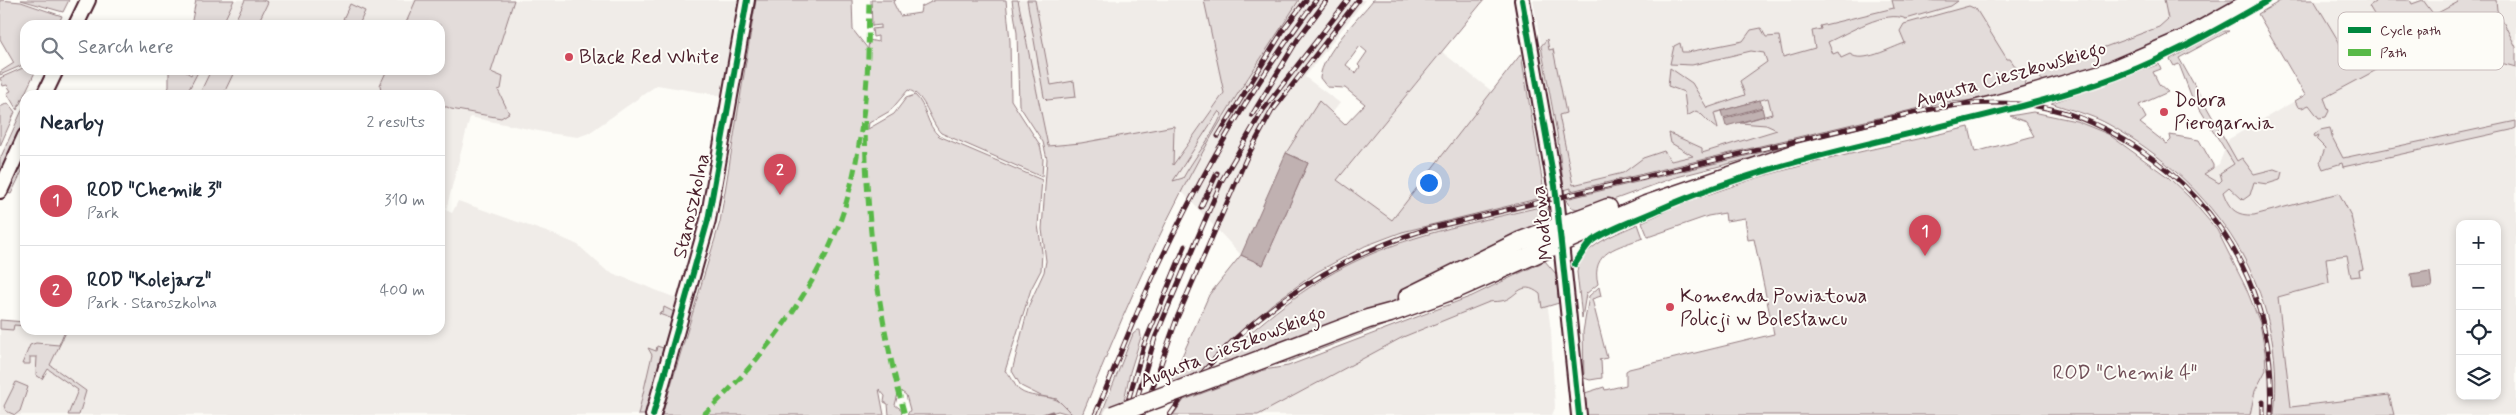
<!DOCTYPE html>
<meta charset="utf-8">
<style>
:root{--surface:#fff;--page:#f2f2f3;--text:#1f2937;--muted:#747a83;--line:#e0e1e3;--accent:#d1495b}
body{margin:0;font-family:Mynerve,sans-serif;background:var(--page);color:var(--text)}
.controls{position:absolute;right:15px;bottom:15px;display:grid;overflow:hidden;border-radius:10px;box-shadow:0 2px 8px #0003}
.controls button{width:45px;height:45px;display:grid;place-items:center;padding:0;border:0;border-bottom:1px solid var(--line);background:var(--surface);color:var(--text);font:25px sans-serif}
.you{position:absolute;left:1428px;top:182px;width:18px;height:18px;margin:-12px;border:4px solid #fff;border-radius:50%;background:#1a73e8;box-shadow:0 0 0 8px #1a73e833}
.badge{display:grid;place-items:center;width:32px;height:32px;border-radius:50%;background:var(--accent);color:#fff;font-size:16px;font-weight:700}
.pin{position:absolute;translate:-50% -41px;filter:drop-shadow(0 1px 2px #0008)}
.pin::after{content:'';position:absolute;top:26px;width:18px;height:15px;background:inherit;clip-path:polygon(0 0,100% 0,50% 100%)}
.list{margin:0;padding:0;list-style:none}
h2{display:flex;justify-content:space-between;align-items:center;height:65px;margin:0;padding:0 20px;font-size:21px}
h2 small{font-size:16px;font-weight:400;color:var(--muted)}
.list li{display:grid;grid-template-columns:32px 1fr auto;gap:15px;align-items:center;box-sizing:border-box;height:90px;padding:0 20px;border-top:1px solid var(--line)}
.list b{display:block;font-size:19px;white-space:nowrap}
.list p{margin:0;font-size:16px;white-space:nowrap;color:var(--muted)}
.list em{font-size:16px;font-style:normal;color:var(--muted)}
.icon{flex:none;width:28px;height:28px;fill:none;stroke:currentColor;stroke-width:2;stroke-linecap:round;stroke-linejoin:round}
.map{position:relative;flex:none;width:2516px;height:415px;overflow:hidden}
.search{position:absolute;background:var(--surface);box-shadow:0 2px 8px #0003;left:20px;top:20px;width:425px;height:55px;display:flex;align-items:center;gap:12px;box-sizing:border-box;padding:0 18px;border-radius:15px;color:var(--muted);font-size:19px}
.panel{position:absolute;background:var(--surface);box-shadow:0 2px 8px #0003;left:20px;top:90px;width:425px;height:245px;border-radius:15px}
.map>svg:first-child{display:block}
.built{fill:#f0ece8;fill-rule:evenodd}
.green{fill:#e3dcda;stroke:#967e82;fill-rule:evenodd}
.water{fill:#c0b1b1;stroke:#91777b}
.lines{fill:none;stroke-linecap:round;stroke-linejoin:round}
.stream{stroke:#91777b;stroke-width:3}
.minor-casing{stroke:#4a1f2b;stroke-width:18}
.major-casing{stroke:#4a1f2b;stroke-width:21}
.minor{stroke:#fdfcf7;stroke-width:14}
.major{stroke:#fdfcf7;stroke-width:18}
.rail-casing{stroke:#4a1f2b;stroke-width:5}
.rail{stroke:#fdfcf7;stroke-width:3;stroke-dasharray:9;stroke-linecap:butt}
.major-bridge-casing{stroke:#4a1f2b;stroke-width:21;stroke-linecap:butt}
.major-bridge{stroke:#fdfcf7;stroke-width:18}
.quiet{stroke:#58b947;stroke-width:5;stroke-dasharray:10 5;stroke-linecap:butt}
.cycleway-casing{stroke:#fdfcf7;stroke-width:9}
.cycleway{stroke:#00873e;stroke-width:6}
.poi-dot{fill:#d1495b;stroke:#fdfcf7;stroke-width:2}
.labels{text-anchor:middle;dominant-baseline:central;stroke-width:4;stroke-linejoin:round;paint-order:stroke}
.poi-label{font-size:20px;fill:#4a1f2b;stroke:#fdfcf7;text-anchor:start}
.street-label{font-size:20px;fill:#4a1f2b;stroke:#fdfcf7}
.park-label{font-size:20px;fill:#704e57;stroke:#fdfcf7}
.key{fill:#fdfcf7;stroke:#c7baba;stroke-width:1}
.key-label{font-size:14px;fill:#4a1f2b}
</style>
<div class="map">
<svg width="2516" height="415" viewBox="0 0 2516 415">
<rect width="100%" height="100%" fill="#fdfcf7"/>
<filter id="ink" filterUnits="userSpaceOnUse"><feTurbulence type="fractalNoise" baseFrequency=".02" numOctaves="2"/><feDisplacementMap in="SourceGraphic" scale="10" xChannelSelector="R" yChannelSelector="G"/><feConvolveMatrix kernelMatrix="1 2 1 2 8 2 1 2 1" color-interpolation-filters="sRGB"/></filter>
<g filter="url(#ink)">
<g class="built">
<path d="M234 0H747L730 97 657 85 589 133 578 137 548 133 470 117 446 210 452 213 458 201 558 236 578 245 607 271 686 302 649 415H0V320L25 322V330H440V95H186L199 70H440V25H222Z"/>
<path d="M1018 0H1284L1244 64 1163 179 1057 194Z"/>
<path d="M1293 0H1365L1305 77 1340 103 1333 112 1319 102 1286 153 1241 255 1172 181Z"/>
<path d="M1533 0H2239L2066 78 1801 146 1567 202 1566 199 1408 240 1337 180 1442 52 1493 92 1392 220 1402 232 1564 193 1563 173Z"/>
<path d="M2314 0H2516V415H2250L2255 391 2274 357 2262 293 2229 232 2214 210 2187 184 2219 164 2229 139 2353 67ZM2460 224H2497V396H2460Z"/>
<path d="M1545 285 1551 331 1555 408 1552 415H1188L1511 290Z"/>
</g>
<g class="green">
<path d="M0 0 21 2 62 16 58 25H25V64L0 75V72L14 63 0 39Z"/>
<path d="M21 0H69L63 12Z"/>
<path d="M196 0H234L222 25H191Z"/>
<path d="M245 0H263L268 2 257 25H233Z"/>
<path d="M416 0H514L491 72 503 77 501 89 498 90 509 113 501 118 451 109 447 107H440V95H396L381 90 380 85 387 70H440V25H405Z"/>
<path d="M756 0H852L853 30 868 49 869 40 878 42V36L873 37 872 29 881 28V25L872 26 871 0H896L893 2 900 16 920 13 921 7 935 0H1006L1010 41 1011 100 1040 145 1043 159 1042 177 941 133C929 121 926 94 908 90L890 111 869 123 868 129 894 114 906 98 915 95C927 106 926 125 939 136L1042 180 1038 225 1042 252 1041 270 1031 289 1005 371C1012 375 1013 384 1019 390 1030 398 1042 395 1054 399 1061 401 1067 409 1072 415L1058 411 1044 415H907L910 410 906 395 899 390 895 405 902 410 901 415H889L888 404 884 402 885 396 879 389 884 415H662L720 222Z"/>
<path d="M1012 0H1018L1048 146 1081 143 1174 126 1173 165 1224 93 1204 0H1299C1266 52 1230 102 1200 157 1154 240 1118 327 1082 415H1073L1057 399 1041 396 1021 386 1012 371 1029 305 1044 272 1046 261 1042 229 1047 159 1043 142 1019 105 1017 33ZM1219 111 1222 114C1212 137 1195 156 1183 178L1173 181Z"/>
<path d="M1027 0H1035L1051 85 1074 81 1076 97 1047 100 1044 97Z"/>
<path d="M1373 0H1484L1337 180 1392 220 1521 54 1545 197 1402 232 1365 246 1317 272 1272 304 1234 338 1198 377 1168 388 1209 295 1241 255 1263 265 1308 163 1286 153 1319 101 1345 125 1365 104 1345 88 1327 87 1320 78C1322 54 1358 19 1373 0ZM1360 46 1367 52 1358 65 1360 67 1356 73 1346 65Z"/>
<path d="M1892 0 1958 1 1951 6 1906 19C1886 9 1848 33 1828 42L1833 54 1838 52 1841 58 1850 54C1862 64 1890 48 1905 43L1900 31 1904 24 1969 6 1976 9 2007 59H2010L2025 80 2024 89 1989 100 1945 102 1571 191V188L1564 190 1557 133 1541 46 1547 39 1549 50 1553 49 1566 113 1559 115 1573 185 1623 173 1643 158 1664 151 1671 161 1693 156 1671 143 1669 133 1702 148V153L1777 130 1766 125 1740 123 1772 114 1768 98 1714 113 1718 129C1709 125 1705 115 1696 111L1687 116 1684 92 1668 86 1670 68 1692 83 1707 108 1745 95 1740 81 1767 62 1764 53 1751 51 1692 65 1670 64 1674 46 1680 43 1682 52H1688L1743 41 1751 30 1761 28 1766 37 1779 36 1783 57 1815 48 1812 31 1821 29 1820 26 1894 8Z"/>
<path d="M2164 0H2239C2179 36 2114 68 2045 82L2039 77 2040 71 2159 27 2168 19Z"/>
<path d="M2282 0H2314L2354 67 2374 56 2369 47 2387 36 2369 6 2375 2V0H2410L2412 4 2423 0 2434 15 2462 0H2496L2497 10 2516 47V67L2497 62 2472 19 2324 98 2329 111 2326 117 2319 118 2309 105 2302 108 2298 107 2295 101 2305 95 2258 14Z"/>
<path d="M350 4 365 11 359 25 343 19Z"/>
<path d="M2223 31H2229L2179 58 2237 161 2242 158 2254 174 2274 169 2282 172 2280 180 2267 184 2254 182 2250 195 2243 200 2229 187 2223 192C2229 209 2236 216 2254 215L2339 193 2351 216 2363 269 2359 270 2360 276 2351 277 2347 255 2326 258 2329 283 2278 297 2291 407 2389 395 2394 415H2274C2288 289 2215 183 2108 124 2090 114 2070 110 2051 103L2116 81 2159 64 2161 69 2153 72 2159 84 2168 92 2139 105 2146 118 2140 123 2167 144 2171 140 2170 135 2199 140 2213 165V168L2204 174 2219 183 2222 180 2220 173 2234 164 2191 95 2179 64 2174 66 2170 59Z"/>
<path d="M25 67V70H36L17 110 7 93 11 91 7 85 3 86 0 78Z"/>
<path d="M169 70H183L191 75 194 70H199L186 95H165L169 87Z"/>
<path d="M211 70H235L223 95H199Z"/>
<path d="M8 103 15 112 0 146V107Z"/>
<path d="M23 108 25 124 0 178V159Z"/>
<path d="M1938 110 1673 178 1583 211 1582 208C1574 210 1568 207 1566 199Z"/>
<path d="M2033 112 2076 121 2108 134 2168 177 2189 197 2217 230 2246 288 2260 323 2265 352 2266 370 2255 391 2250 415H1586L1585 393 1604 387 1605 390 1626 385V371L1629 369 1774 334 1754 239 1748 240 1745 218 1726 221 1725 213 1708 216 1648 237 1642 222C1661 214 1679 204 1698 197 1786 165 1878 149 1969 127L1975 152 2034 136 2026 122 2010 116Z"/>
<path d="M2516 121V128L2511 130 2343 167 2342 163 2323 169 2320 162 2325 148 2317 140 2319 135 2315 137 2314 135 2320 130 2330 128 2332 137 2343 158Z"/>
<path d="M25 147V165L11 194 4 192Z"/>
<path d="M1548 205V215L1542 223 1382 307 1243 360H1220C1261 322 1304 286 1354 262 1415 232 1483 221 1548 205Z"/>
<path d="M1638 224 1643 238C1619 247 1590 251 1598 284L1586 294 1582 318 1577 272C1581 245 1617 234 1638 224Z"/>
<path d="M1545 261 1556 274 1559 303 1542 308 1540 294C1520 278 1517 299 1501 301 1496 302 1494 301 1489 302L1403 337 1258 415H1173L1184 400 1264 370 1288 366 1472 296Z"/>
<path d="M1494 282 1469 293 1287 362 1265 365Z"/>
<path d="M1599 287 1601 296 1592 299 1607 358 1599 360 1601 361 1602 378 1590 380 1584 378 1583 332 1589 296Z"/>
<path d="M664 307 674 312 677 319 648 415H638L652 355 648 348 656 351 657 346 663 348 673 319 659 314 660 312 663 313Z"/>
<path d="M0 320 25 322V326L14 325 13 330 0 329Z"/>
<path d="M65 330H67L50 365 86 391 79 415H68L78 390 48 369 42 379 36 375 37 357H30V364H22L30 345 36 343 59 345Z"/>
<path d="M1138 330H1140L1141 337 1130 372 1121 415H1101L1133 334Z"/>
<path d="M16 382 28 387 20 411 15 415 6 411 4 406Z"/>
</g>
<g class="water">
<path d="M1760 100 1762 107 1723 118 1721 111Z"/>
<path d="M1762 108 1764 116 1726 126 1724 119Z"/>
<path d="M1286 153 1308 163 1263 265 1241 255Z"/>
<path d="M2430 271 2432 287 2413 289 2411 274Z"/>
</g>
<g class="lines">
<path class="stream" d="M1043 415 1052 412 1053 415"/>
<defs>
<g id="minor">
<path d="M1522 0 1555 186 1579 415"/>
<path d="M76 25 88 0"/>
<path d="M44 95 56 70"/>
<path d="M0 191 25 136"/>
<path d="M653 415 708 220 747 0"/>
</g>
<g id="major">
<path d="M1408 297 1521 241 1608 208"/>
<path d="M1241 367 1368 319 1390 313 1456 289 1646 205 1797 153 1998 104 2108 72 2185 39 2254 0"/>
</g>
</defs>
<use href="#minor" class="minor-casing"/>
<use href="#major" class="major-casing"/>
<use href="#minor" class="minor"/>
<use href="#major" class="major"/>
<defs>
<g id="rail">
<path d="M1274 109 1358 0"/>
<path d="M1252 115 1298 39 1327 0"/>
<path d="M1218 136 1284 29 1306 0"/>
<path d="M1201 207 1217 173"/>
<path d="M1095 415C1116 365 1135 314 1159 264 1202 172 1255 82 1316 0"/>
<path d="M1124 415 1144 345 1185 246"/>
<path d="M1132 415 1155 338 1222 180 1263 110 1348 0"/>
<path d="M1143 415 1177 318 1246 159 1276 103"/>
<path d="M1170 415C1230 325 1325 261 1427 229L1912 113C1957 103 2004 98 2051 109 2082 116 2109 130 2136 147 2229 208 2277 305 2271 415"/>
<path d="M2263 415V402"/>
</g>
</defs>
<use href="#rail" class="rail-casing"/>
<use href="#rail" class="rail"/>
<defs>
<path id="major-bridge" d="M1113 415 1241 367"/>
</defs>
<use href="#major-bridge" class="major-bridge-casing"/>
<use href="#major-bridge" class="major-bridge"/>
<g class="quiet">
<path d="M865 121C866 221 878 319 905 415"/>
<path d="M703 415C754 369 806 302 833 239 852 196 860 145 865 99 869 66 868 33 869 0"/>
</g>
<defs>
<g id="cycleway">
<path d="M1522 0 1555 186 1579 415"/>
<path d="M1575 264C1580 257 1586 245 1593 240 1611 228 1639 219 1658 210 1798 148 1952 132 2096 84 2157 64 2213 32 2269 0"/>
<path d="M653 415 708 220 747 0"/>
</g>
</defs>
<use href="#cycleway" class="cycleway-casing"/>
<use href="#cycleway" class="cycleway"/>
</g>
</g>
<g class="poi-dot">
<circle cx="569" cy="57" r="5"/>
<circle cx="2164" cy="112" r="5"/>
<circle cx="1670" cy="307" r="5"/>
</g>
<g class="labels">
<g class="poi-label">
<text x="579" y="57">Black Red White</text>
<text x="2174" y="100">Dobra<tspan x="2174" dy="23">Pierogarnia</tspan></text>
<text x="1680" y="296">Komenda Powiatowa<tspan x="1680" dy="23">Policji w Bolesławcu</tspan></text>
</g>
<g class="street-label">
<text transform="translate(2011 75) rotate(-16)">Augusta Cieszkowskiego</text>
<text transform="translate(692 206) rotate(-77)">Staroszkolna</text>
<text transform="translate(1543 223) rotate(-97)">Modłowa</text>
<text transform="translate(1233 347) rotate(-21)">Augusta Cieszkowskiego</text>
</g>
<g class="park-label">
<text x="2125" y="373">ROD "Chemik 4"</text>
</g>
</g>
<rect x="2338" y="12" width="166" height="58" rx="8" class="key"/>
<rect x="2348" y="27" width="23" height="6" fill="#00873e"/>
<rect x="2348" y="49" width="23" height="7" fill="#58b947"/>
<g class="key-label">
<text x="2380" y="35">Cycle path</text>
<text x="2380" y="57">Path</text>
</g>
</svg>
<div class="controls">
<button>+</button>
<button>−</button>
<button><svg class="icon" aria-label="locate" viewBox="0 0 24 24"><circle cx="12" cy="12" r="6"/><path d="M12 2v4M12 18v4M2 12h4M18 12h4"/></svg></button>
<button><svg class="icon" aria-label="layers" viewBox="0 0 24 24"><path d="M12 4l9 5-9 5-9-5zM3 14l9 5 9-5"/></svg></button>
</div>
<div class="you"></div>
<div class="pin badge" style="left:1925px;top:256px">1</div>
<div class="pin badge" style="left:780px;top:195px">2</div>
<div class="search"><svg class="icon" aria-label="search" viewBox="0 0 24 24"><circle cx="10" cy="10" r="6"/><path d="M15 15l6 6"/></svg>Search here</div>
<section class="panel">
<h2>Nearby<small>2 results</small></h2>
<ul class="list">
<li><span class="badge">1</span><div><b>ROD &quot;Chemik 3&quot;</b><p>Park</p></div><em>310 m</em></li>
<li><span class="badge">2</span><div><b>ROD &quot;Kolejarz&quot;</b><p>Park · Staroszkolna</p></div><em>400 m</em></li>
</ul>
</section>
</div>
